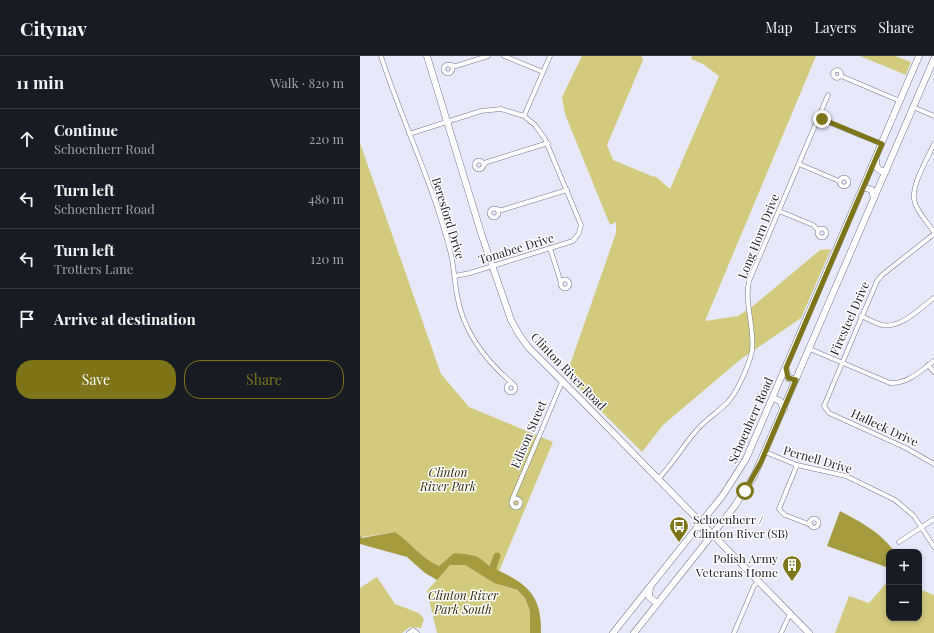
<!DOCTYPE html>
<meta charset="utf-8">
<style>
:root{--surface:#171b24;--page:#20242c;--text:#f1f3f6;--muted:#9ea1a6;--line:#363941;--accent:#7e7519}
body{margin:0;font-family:"Playfair Display",serif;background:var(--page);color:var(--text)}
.controls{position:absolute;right:12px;bottom:12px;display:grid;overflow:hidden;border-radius:8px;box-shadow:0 2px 6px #0003}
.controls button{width:36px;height:36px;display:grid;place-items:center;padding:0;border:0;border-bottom:1px solid var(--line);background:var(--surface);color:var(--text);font:20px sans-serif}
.stop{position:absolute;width:12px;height:12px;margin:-9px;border:3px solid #7e7519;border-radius:50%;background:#fff}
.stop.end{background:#7e7519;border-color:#fff;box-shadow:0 1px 4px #0008}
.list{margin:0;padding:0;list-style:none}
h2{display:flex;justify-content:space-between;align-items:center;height:52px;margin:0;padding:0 16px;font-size:17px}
h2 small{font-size:13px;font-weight:400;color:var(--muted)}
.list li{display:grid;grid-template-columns:26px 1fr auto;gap:12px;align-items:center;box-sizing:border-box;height:60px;padding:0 16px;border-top:1px solid var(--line)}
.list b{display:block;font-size:15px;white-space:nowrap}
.list p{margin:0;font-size:13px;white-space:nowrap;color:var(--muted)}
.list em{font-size:13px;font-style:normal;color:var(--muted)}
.actions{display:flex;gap:8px;padding:12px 16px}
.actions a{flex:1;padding:9px 0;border:1px solid var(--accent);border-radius:16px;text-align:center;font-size:14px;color:var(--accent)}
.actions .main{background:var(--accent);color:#fff}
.icon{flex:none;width:22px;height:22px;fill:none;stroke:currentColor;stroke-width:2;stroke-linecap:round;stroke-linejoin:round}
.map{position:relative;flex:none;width:574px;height:577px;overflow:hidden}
header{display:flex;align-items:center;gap:24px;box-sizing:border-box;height:56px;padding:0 20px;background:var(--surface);border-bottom:1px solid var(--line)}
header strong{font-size:19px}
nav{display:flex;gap:22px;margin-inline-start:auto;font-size:14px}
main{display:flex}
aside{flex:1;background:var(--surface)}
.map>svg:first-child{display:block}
.green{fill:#d2cb7e}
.water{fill:#a49b3f}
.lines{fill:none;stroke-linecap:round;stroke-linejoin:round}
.river{stroke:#a49b3f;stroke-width:7}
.street-casing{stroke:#73758f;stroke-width:5}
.secondary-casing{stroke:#73758f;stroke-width:7}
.street{stroke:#fff;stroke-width:4}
.secondary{stroke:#fff;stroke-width:6}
.route{stroke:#7e7519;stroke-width:5}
.labels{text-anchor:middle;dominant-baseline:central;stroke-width:3;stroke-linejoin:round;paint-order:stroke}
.street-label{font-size:12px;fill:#20212c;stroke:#fff}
.park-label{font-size:12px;font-style:italic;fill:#2f2b03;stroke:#fff}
.poi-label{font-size:12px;fill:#20212c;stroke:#fff;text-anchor:start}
</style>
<header>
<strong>Citynav</strong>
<nav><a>Map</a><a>Layers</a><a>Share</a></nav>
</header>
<main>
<aside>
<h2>11 min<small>Walk · 820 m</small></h2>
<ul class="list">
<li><svg class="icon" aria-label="ahead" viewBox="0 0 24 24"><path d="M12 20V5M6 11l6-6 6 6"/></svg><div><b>Continue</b><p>Schoenherr Road</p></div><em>220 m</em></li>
<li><svg class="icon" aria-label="left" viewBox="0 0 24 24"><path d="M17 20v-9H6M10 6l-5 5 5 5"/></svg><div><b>Turn left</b><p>Schoenherr Road</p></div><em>480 m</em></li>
<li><svg class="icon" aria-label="left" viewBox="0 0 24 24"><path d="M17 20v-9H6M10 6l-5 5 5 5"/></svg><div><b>Turn left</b><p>Trotters Lane</p></div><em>120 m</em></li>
<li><svg class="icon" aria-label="arrive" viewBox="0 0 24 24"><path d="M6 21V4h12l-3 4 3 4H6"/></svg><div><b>Arrive at destination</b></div></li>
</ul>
<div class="actions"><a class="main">Save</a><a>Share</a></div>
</aside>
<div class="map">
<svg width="574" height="577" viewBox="0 0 574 577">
<rect width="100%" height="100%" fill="#e7e9fb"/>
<g class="green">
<path d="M222 0H282L283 4 247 89 253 104 294 121 295 120 310 133 359 20 343 8 331 3 332 0H456L345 265 378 260 393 250 460 194 471 193 441 262 381 303 303 369 282 396 206 320 256 177V166L250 169 205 58 202 41Z"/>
<path d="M500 0H535L551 6 546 19Z"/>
<path d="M0 87 81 318 109 351 193 386 139 515 125 508 120 502 94 497 79 510 71 507 35 476 2 481 0 479Z"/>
<path d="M90 509H105L134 527 156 534 165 542 170 555V577H77L67 535Z"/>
<path d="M17 521 35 548 59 557 64 563 61 572 50 571 42 577H0V532Z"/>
<path d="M529 524V562H559V533L574 539V577H475L489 540 509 547Z"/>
</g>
<g class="water">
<path d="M480 455C502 467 519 475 535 496H529V512L467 490Z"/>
<path d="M35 476C50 486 62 503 79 510L94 497C101 498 115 498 121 503 125 506 127 509 133 512 166 527 182 538 181 577H170V555L165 542 157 534 134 527 105 509H90L77 524 65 517 47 501 0 488V479L2 482Z"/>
</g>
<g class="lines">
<path class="river" d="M134 520 133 511 137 500"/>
<defs>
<g id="street">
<path d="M21 0C37 50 59 98 76 148 82 166 88 185 92 203 94 215 95 227 97 239 103 275 125 304 152 327"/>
<path d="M144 0 183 16"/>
<circle cx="88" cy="13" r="4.5"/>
<path d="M91 9 96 10 128 0"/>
<circle cx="477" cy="18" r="4"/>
<path d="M481 20 540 45"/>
<path d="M553 51 574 60"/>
<path d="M164 60 190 0"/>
<path d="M458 62 522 88"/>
<path d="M49 78 121 55 141 53 164 60 175 69 185 83 221 169 219 177 213 185 110 217 95 220"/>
<path d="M574 88C568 102 549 132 555 147 558 157 568 167 574 176"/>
<circle cx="119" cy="109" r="4.5"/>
<path d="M439 108 479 125"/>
<path d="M123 110 127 106 188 87"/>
<circle cx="484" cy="126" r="4.5"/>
<circle cx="134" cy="157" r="4.5"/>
<path d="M136 153 142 154 207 134"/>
<path d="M419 155 453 169 458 174"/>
<circle cx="462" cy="177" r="4.5"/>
<path d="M574 178 522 219 517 225 464 350 469 357 546 392 574 408"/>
<path d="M190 192 201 227"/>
<circle cx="205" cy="228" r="4.5"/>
<path d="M501 260C508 263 515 267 522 269 541 273 560 252 574 242"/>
<path d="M450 293 530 327C548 328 560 315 574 305"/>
<path d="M568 309 574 316"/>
<circle cx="151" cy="332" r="4.5"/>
<path d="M405 396 437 409 486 420 535 444 554 460 574 491"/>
<path d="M437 409 419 453 425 459 451 469"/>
<path d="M298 423C313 408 322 391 336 375 345 364 357 357 367 347 377 337 389 309 392 295 395 272 384 248 389 225L468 39"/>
<circle cx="156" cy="447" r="4.5"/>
<path d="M152 444 202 326"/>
<circle cx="454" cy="467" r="4.5"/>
<path d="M539 486 574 463"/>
<path d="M49 577 53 574 57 577"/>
<path d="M374 577 394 530 398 525"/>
<path d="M421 577 430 558"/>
</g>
<g id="secondary">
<path d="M67 0 122 180 151 264 160 280 169 292 220 343 449 577"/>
<path d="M516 104 517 112 521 115H526"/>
<path d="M503 131 512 134 514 142"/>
<path d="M426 313 428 322 436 324"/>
<path d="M413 342 420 345 424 353"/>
<path d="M290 531 289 541 297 547"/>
<path d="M253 577 363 439 386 403 559 0"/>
<path d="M274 577 374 451 394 420 574 3"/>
</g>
</defs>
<use href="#street" class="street-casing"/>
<use href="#secondary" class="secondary-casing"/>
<use href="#street" class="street"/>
<use href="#secondary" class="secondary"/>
</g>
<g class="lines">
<path class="route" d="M385 435 401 406 436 324 428 322 426 312 522 88 462 63"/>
</g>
<defs>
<symbol id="bus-pin" viewBox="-11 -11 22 30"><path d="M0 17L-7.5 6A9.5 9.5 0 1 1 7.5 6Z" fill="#7e7519" stroke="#fff"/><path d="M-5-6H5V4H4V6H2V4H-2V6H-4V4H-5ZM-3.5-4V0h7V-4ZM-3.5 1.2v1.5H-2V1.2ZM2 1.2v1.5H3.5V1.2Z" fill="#fff"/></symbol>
<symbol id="building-pin" viewBox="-11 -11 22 30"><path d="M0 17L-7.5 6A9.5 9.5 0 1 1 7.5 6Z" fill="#7e7519" stroke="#fff"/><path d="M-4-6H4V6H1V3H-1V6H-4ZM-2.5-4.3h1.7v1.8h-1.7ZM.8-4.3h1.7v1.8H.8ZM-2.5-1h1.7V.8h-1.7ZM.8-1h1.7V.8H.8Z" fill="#fff"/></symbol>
</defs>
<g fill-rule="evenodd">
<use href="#bus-pin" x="308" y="459" width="22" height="30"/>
<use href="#building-pin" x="421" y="498" width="22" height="30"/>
</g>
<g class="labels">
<g class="street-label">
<text transform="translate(89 162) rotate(73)">Beresford Drive</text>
<text transform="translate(398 180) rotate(-68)">Long Horn Drive</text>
<text transform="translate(156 192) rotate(-17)">Tonabee Drive</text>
<text transform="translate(489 262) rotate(-66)">Firesteel Drive</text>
<text transform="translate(209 315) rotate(46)">Clinton River Road</text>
<text transform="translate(390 364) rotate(-66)">Schoenherr Road</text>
<text transform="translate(525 371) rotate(25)">Halleck Drive</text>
<text transform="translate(168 378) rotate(-67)">Edison Street</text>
<text transform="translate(458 403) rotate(16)">Pernell Drive</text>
</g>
<g class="park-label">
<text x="88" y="416">Clinton<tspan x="88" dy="14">River Park</tspan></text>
<text x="103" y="539">Clinton River<tspan x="103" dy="14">Park South</tspan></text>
</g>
<g class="poi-label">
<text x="333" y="463">Schoenherr /<tspan x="333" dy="14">Clinton River (SB)</tspan></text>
<text x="418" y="502" text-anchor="end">Polish Army<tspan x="418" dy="14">Veterans Home</tspan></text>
</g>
</g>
</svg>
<div class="controls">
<button>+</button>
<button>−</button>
</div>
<div class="stop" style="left:385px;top:435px"></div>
<div class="stop end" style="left:462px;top:63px"></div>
</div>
</main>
